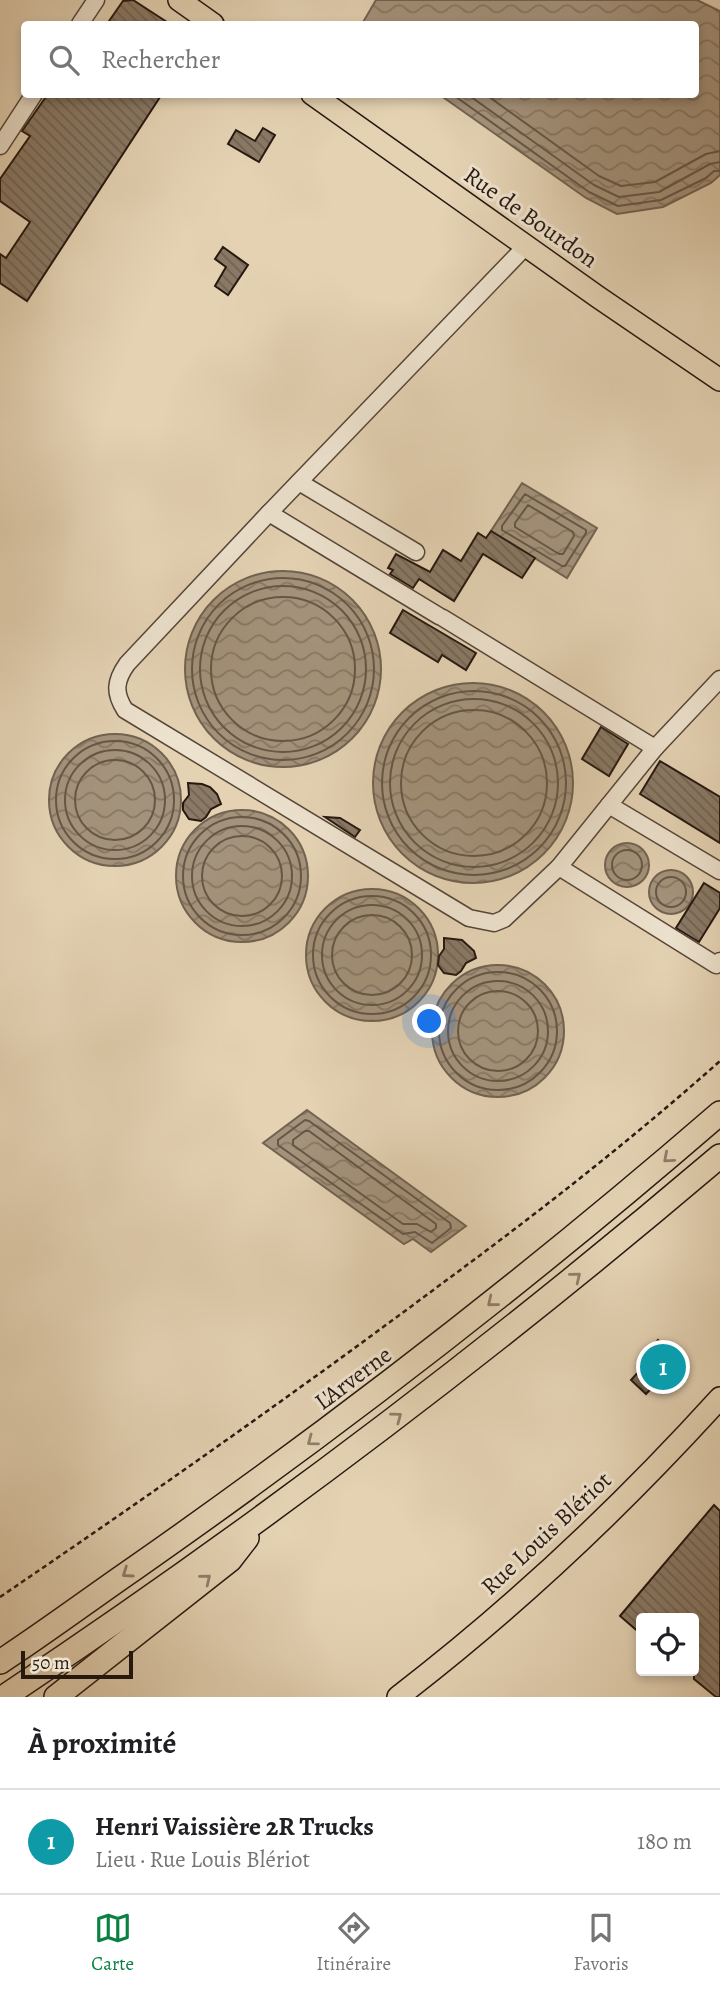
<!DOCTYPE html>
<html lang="fr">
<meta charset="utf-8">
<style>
:root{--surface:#fff;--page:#f2f2f2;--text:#202124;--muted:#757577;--line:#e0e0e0;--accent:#0b8043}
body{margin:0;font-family:Alegreya,serif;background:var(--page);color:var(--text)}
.controls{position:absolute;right:21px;bottom:21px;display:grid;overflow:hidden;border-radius:7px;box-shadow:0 4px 10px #0003}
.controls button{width:63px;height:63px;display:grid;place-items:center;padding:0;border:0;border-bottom:2px solid var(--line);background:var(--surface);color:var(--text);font:35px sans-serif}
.scale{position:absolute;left:21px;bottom:18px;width:112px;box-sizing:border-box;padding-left:7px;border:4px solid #271810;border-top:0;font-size:19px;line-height:24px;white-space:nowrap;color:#271810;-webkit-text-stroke:5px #ede2ce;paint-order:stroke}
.you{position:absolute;left:430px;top:1022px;width:24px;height:24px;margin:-18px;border:5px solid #fff;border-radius:50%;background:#1a73e8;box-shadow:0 0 0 10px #1a73e833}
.badge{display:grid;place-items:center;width:46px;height:46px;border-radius:50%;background:var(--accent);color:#fff;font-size:23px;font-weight:700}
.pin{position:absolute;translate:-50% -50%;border:4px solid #fff;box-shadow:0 2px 7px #0006}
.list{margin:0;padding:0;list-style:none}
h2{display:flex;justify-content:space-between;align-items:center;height:91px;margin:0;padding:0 28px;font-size:30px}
h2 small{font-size:23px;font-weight:400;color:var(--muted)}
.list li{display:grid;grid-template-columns:46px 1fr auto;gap:21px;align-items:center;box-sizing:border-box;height:105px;padding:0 28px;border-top:2px solid var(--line)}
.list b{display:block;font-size:26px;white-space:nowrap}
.list p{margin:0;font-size:23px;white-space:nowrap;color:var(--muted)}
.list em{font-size:23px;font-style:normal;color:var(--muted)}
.icon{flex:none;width:38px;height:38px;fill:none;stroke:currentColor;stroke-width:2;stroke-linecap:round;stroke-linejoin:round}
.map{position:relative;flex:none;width:720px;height:1697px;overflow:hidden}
.search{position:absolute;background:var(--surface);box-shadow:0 4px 10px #0003;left:21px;right:21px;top:21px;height:77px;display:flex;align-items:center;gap:18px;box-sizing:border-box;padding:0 24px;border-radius:7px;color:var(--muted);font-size:26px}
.sheet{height:196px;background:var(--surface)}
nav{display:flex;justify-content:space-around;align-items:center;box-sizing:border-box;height:98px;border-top:2px solid var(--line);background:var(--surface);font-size:19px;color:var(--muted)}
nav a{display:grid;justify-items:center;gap:4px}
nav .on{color:var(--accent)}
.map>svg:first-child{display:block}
.water{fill:url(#water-waves);stroke:#726251;stroke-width:2}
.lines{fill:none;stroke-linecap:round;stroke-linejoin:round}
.shore{stroke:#665646;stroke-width:2}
.building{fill:url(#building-back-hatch);stroke:#271810;stroke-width:2}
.minor-casing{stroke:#564639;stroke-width:19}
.major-casing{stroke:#271810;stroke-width:24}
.highway-casing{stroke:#271810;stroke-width:26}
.path{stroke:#271810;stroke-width:2.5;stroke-dasharray:5 3.5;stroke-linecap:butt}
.minor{stroke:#ede2ce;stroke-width:16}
.major{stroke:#e4d2b3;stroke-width:21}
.highway{stroke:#e4d2b3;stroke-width:23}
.oneway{stroke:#8f7e6a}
.labels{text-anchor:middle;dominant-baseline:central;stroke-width:6;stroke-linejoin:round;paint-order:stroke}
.street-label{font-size:24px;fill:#271810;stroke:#ede2ce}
</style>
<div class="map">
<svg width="720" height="1697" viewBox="0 0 720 1697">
<defs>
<pattern id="water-waves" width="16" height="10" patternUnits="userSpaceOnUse" patternTransform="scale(1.75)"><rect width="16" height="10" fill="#a4937c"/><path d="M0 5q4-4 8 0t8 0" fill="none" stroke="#867764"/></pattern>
<pattern id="building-back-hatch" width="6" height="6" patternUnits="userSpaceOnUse" patternTransform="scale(1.75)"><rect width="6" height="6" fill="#897965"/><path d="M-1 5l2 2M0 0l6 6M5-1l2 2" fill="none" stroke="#706252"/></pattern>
</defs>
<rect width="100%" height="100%" fill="#e4d2b3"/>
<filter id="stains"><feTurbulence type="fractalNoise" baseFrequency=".00286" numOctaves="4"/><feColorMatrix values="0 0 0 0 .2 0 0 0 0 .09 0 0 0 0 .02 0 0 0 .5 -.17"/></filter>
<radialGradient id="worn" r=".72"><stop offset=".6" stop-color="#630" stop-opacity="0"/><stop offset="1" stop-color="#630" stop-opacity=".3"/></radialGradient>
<g class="water">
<path d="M376 0H697L720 11V175L711 183 663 207 617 214 586 198 440 95 696 94V24H362Z"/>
<path d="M522 483 597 528 567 578 491 531Z"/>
<circle cx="283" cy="669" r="98"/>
<circle cx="473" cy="783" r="100"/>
<circle cx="115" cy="800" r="66"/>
<circle cx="242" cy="876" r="66"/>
<circle cx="627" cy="865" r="22"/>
<circle cx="671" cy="892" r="22"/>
<circle cx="372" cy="955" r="66"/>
<circle cx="498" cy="1031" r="66"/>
<path d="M307 1110 466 1226 431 1252 413 1239 404 1244 263 1143Z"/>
</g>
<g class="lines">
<g class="shore">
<path d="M452 94 589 192 618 206 661 200 706 178 714 171H720"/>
<path d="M467 94 594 185 619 197 659 192 710 164 720 162"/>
<path d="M485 94 599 176 621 186 655 182 706 154 720 151"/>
<path d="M525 494 586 530V533L565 566H562L502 530V526Z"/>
<path d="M528 505 573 532 574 536 563 554H559L515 527V523Z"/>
<circle cx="283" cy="669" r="91"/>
<circle cx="283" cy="669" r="83"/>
<circle cx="283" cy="669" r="72"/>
<circle cx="474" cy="783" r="92"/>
<circle cx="474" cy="783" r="84"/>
<circle cx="474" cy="783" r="73"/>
<circle cx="115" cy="800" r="59"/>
<circle cx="115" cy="800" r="50"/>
<circle cx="115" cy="800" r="40"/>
<circle cx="242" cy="876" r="59"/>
<circle cx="242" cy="876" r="50"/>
<circle cx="242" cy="876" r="40"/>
<circle cx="627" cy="865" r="15"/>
<circle cx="671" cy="892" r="15"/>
<circle cx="372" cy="955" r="59"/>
<circle cx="372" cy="955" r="50"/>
<circle cx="372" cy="955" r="40"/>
<circle cx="498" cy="1031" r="59"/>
<circle cx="498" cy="1031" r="50"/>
<circle cx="498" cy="1031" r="40"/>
<path d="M305 1120 309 1121 450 1223 451 1228 432 1243 415 1232 403 1234 278 1145V1140Z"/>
<path d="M305 1131H309L436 1224V1228L431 1232 417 1224H403L293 1145V1140Z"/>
</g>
</g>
<g class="building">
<path d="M133 0 170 24H107L123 1Z"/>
<path d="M48 94H162L27 301 0 283V254L6 258 30 222 0 201V179L30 136 22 131Z"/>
<path d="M263 128 275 135 259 162 228 144 236 130 255 141Z"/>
<path d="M223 247 248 265 228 295 215 286 226 267 215 259Z"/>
<path d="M491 531 535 558 522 578 483 554 454 601 419 579 413 588 390 574 393 570 388 568 396 554 430 572 443 550 461 561 478 533 486 538Z"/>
<path d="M403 610 476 653 466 670 442 655 438 662 390 633Z"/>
<path d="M601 727 628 744 609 776 582 759Z"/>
<path d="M660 761 720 797V843L640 794Z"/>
<path d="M188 783 202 784 210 787 217 794 221 804 211 809 206 817 201 821 189 819 183 810V803L189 795Z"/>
<path d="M325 817 340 818 360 830 355 837Z"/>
<path d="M704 883 720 893V908L699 942 676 928Z"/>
<path d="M444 938 462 940 474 951 476 958 466 963 461 971 456 975 444 973 438 965 439 956 444 949Z"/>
<path d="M658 1340 684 1364 675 1374 669 1369 646 1394 631 1380 654 1355 648 1351Z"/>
<path d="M714 1505 720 1511V1697H716L694 1679V1618H641V1634L620 1616Z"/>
</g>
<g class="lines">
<defs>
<g id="minor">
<path d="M80 24 96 0"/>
<path d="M0 146 34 94"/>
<path d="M526 246 269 513 127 664C115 681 114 693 125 710L469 918 494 923 504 919 559 867 655 748 720 679"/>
<path d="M299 482 416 552"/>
<path d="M269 513 439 616"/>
<path d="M443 618 655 748"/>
<path d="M609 805 720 871"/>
<path d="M559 867 716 965 720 961"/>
</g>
<g id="major">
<path d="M179 0 213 24"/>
<path d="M312 94 598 297 720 380"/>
<path d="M398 1697C514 1608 622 1506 720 1398"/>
</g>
<g id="highway">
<path d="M0 1662C46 1632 90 1599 135 1568 338 1426 533 1275 720 1113"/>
<path d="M4 1697C253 1531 492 1350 720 1156"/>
<path d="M56 1697 230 1560 247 1538"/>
</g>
</defs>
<use href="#minor" class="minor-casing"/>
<use href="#major" class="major-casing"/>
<use href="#highway" class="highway-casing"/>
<path class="path" d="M0 1597C150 1495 298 1391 444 1282 539 1212 631 1140 720 1061"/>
<use href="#minor" class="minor"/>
<use href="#major" class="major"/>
<use href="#highway" class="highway"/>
</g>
<defs><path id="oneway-chevron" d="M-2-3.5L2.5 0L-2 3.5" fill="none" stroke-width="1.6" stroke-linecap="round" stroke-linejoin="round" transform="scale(1.75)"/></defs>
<g class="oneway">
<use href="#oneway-chevron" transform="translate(668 1158) rotate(139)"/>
<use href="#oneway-chevron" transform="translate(576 1277) rotate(-39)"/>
<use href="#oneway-chevron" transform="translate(492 1302) rotate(141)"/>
<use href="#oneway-chevron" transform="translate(397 1417) rotate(-37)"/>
<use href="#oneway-chevron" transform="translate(312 1441) rotate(143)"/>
<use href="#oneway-chevron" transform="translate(127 1573) rotate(145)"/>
<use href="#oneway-chevron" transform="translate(206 1579) rotate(-39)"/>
</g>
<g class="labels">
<g class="street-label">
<text transform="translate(531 217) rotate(35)">Rue de Bourdon</text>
<text transform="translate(353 1378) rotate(-37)">L'Arverne</text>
<text transform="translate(546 1533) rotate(-43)">Rue Louis Blériot</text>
</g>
</g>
<rect width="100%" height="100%" filter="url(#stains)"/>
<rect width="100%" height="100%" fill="url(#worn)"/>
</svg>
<div class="controls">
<button><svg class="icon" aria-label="locate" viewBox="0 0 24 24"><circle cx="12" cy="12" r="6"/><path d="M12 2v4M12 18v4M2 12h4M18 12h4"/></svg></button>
</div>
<div class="scale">50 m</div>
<div class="you"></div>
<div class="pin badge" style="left:663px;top:1367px;background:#0f9aa8">1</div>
<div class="search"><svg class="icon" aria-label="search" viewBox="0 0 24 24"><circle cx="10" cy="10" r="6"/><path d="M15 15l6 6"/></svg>Rechercher</div>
</div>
<section class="sheet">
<h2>À proximité<small></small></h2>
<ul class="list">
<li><span class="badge" style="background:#0f9aa8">1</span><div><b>Henri Vaissière 2R Trucks</b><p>Lieu · Rue Louis Blériot</p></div><em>180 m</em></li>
</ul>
</section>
<nav>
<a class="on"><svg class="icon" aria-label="map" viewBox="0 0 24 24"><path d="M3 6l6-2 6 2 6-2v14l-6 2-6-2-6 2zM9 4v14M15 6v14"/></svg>Carte</a>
<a><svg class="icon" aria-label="directions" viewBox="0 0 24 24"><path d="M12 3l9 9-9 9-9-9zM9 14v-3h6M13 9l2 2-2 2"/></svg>Itinéraire</a>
<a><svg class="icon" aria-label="saved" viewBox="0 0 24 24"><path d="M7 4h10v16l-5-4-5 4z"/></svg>Favoris</a>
</nav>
